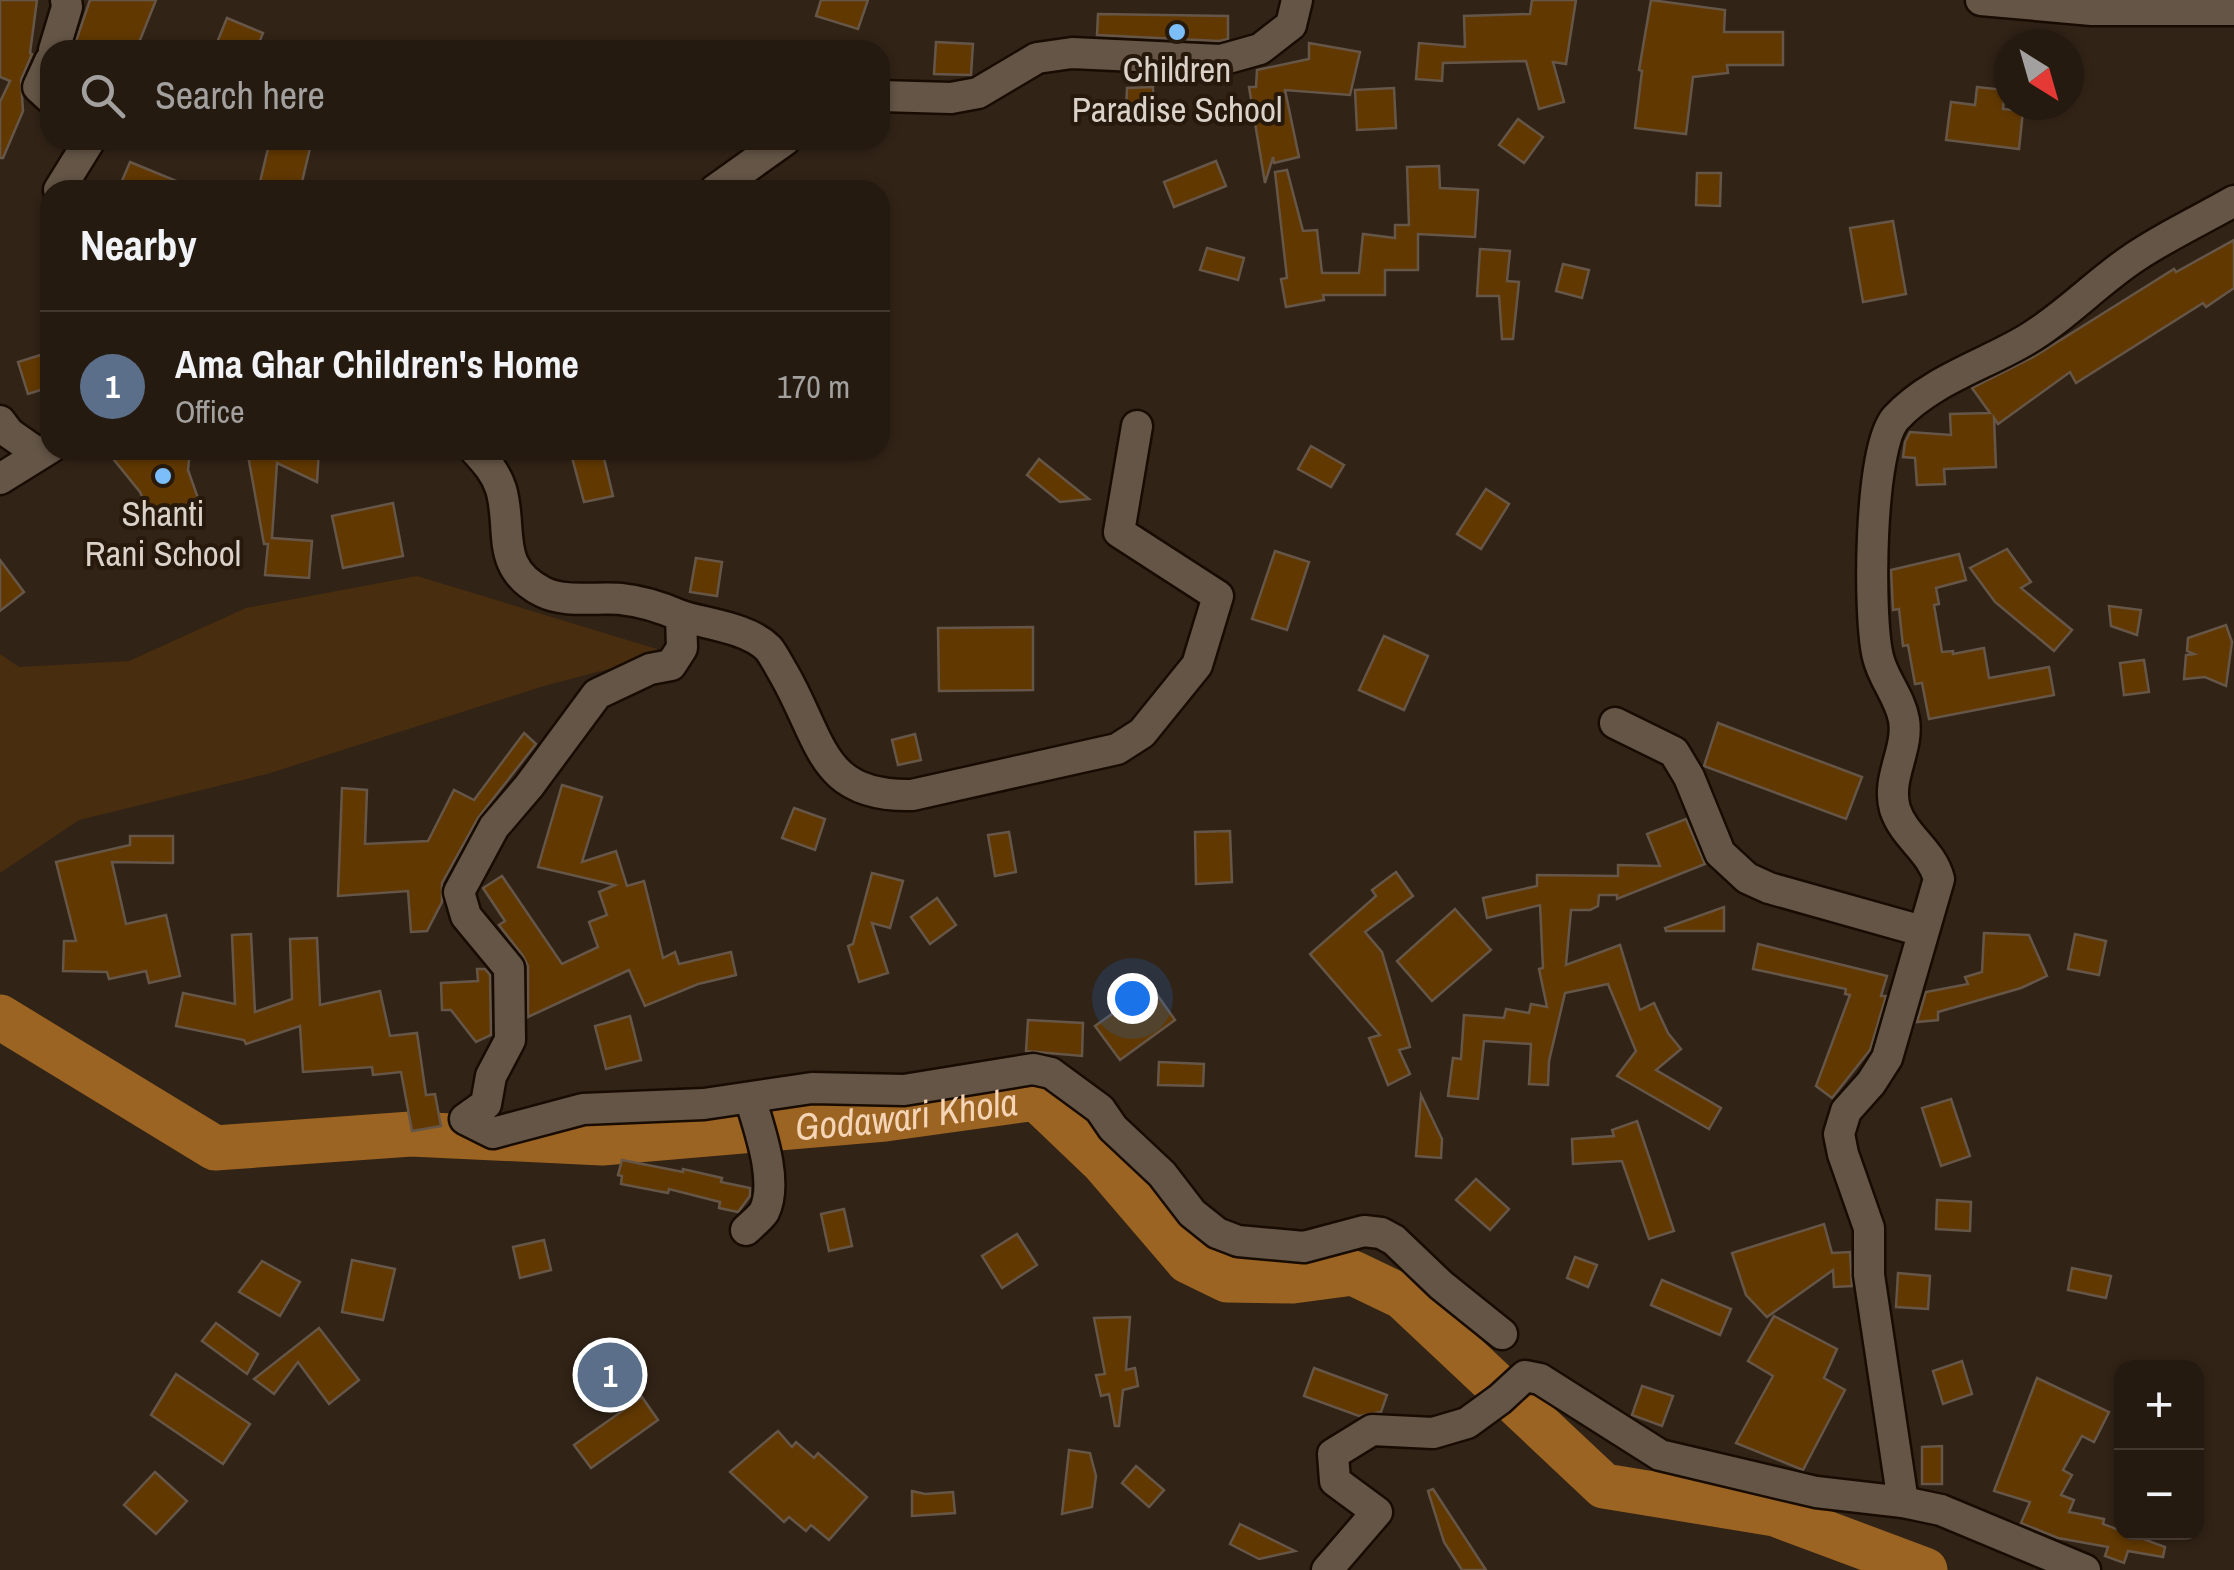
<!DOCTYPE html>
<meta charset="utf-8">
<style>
:root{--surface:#251a10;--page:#31271e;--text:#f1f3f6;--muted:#a3a19f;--line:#423830;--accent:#db2777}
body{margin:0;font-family:"Archivo Narrow",sans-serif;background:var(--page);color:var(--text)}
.controls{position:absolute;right:30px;bottom:30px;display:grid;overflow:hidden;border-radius:20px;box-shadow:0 2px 8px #0004}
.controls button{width:90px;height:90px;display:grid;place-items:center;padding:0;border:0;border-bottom:2px solid var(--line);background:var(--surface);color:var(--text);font:50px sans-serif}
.compass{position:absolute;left:1994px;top:30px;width:90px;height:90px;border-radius:50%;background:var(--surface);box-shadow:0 2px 8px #0004;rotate:143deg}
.you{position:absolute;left:1132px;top:998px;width:35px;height:35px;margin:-25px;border:8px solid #fff;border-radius:50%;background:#1a73e8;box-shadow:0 0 0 15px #1a73e833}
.badge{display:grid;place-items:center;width:65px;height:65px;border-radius:50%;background:var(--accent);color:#fff;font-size:32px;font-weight:700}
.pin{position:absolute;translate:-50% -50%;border:5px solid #fff;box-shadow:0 2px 10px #0006}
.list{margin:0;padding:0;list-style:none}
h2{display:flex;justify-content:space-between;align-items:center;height:130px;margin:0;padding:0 40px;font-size:42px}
h2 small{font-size:32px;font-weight:400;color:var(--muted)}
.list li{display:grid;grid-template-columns:65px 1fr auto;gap:30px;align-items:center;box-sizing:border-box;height:150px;padding:0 40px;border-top:2px solid var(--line)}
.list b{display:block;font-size:38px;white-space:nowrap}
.list p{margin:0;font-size:32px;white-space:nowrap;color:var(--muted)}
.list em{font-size:32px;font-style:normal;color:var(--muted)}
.icon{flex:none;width:55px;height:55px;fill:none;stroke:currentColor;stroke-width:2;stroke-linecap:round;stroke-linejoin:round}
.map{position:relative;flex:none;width:2234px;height:1570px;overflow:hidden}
.search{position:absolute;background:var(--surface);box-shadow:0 2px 8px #0004;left:40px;top:40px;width:850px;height:110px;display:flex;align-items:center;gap:25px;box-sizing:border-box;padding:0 35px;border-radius:30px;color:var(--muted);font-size:38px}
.panel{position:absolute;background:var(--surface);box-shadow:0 2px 8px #0004;left:40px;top:180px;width:850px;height:280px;border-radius:30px}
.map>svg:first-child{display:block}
.green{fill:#482d0e}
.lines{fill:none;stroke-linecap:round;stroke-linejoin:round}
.river{stroke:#9c6422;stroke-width:45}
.building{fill:#613800;stroke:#665648;stroke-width:2.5}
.minor-casing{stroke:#180c02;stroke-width:35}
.minor{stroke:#645546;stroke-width:30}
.poi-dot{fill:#7cbef9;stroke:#271a0d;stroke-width:4}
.labels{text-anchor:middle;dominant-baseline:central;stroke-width:8;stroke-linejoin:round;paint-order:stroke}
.poi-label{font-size:35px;fill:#dbd2ca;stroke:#271a0d}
.water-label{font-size:38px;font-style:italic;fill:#f5d5b6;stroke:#271a0d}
</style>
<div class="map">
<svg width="2234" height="1570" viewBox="0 0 2234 1570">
<rect width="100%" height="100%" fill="#312316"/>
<path class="green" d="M417 576 670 653 544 686 267 774 79 820 0 873V654L19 667 129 661 246 608Z"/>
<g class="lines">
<path class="river" id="s1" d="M0 1017 215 1148 411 1134 602 1143 885 1119 1036 1098 1104 1163 1188 1261 1227 1280 1293 1281 1353 1273 1403 1297 1604 1486 1775 1514 1925 1570"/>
</g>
<g class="building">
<path d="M0 0H37L30 53 32 54 21 80 23 111 3 158H0V102L10 81 0 77Z"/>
<path d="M90 0H156L136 50H91L75 44Z"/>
<path d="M821 0H868L858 29 816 16Z"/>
<path d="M1532 0H1576L1566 64 1553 62 1564 102 1539 109 1526 61 1443 63 1442 81 1416 79 1419 43 1465 47 1464 16 1530 14Z"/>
<path d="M1651 0 1725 10 1724 32H1783V65H1727L1728 73 1693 77 1686 134 1635 128 1642 71 1639 70Z"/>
<path d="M1098 14 1228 16V39L1219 41 1097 35Z"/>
<path d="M227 18 263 33 256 50H214Z"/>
<path d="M936 42 973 44 971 75 934 74Z"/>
<path d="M1309 43 1360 52 1350 95 1285 90 1299 157 1274 163 1273 157 1265 183 1249 87H1256L1257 70 1309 59Z"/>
<path d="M1153 87V111H1126L1127 88Z"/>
<path d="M1977 87 2005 90 2003 109 2023 111 2019 149 1946 140 1951 102 1975 105Z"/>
<path d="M1394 88 1396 128 1357 130 1355 90Z"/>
<path d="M1518 119 1543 137 1524 163 1499 145Z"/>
<path d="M270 140H312L300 190 260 182Z"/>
<path d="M1216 161 1226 186 1174 207 1164 182Z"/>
<path d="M130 162 196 189V190H118Z"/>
<path d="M1439 166 1440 188 1478 190 1475 237 1418 234V270H1385V295H1323L1324 300 1286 307 1281 279 1287 278 1275 172 1287 170 1303 231 1317 230 1322 273H1359L1363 234 1395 238V225H1409L1407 167Z"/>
<path d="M1697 173H1721L1720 206 1696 205Z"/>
<path d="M1893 221 1906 294 1863 302 1850 228Z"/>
<path d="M2234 240V288L2206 307 2203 303 2076 383 2070 372 1998 424 1994 418 1996 467 1944 469 1945 484 1917 485 1915 458 1903 457 1905 442 1910 432 1951 435 1950 414 1990 413 1972 388 2035 356 2174 269 2176 272Z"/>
<path d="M1207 248 1244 258 1238 280 1200 270Z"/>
<path d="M1480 249 1510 251 1507 281 1519 282 1513 339H1502L1499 296H1477Z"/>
<path d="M1563 264 1589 270 1582 298 1556 291Z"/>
<path d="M50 352V387L28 394 18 362Z"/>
<path d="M1311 446 1344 465 1331 487 1298 469Z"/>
<path d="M106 450H190L188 470 199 501 152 518 140 492Z"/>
<path d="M247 450H319L317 482 277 463 272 538 312 541 309 578 265 575 268 544H264Z"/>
<path d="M570 450H602L613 496 584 502Z"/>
<path d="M1039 459 1089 499 1060 502 1027 475Z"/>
<path d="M1486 489 1509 504 1481 549 1457 534Z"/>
<path d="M393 503 403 556 343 568 332 516Z"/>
<path d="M2007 549 2031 582 2021 588 2072 630 2054 651 1995 602 1970 568Z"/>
<path d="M1275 551 1309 562 1287 630 1252 619Z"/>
<path d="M1959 554 1966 580 1936 588 1939 604 1934 605 1942 652 1953 651V654L1984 648 1989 678 2049 667 2054 695 1929 719 1922 683 1915 684 1908 645 1903 646 1899 609 1893 610 1891 570Z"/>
<path d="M696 558 722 562 717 596 690 592Z"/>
<path d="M0 560 24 592 0 611Z"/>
<path d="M2109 606 2141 610 2137 635 2111 626Z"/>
<path d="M2226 625 2232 642 2226 686 2205 677 2184 679 2186 655 2194 654 2187 651 2188 638Z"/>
<path d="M1033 627V690L939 691 938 628Z"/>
<path d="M1384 636 1428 656 1404 710 1359 690Z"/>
<path d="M2144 660 2149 692 2124 695 2120 663Z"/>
<path d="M1718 723 1862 777 1846 819 1704 766Z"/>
<path d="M524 733 536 744 478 818 442 883V902L427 931 411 932 408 891 338 896 342 788 367 790 365 844 428 841 454 790 474 800Z"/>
<path d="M915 734 921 760 898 765 892 740Z"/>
<path d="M562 785 602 797 582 862 616 851 627 886 644 881 663 958 675 952 679 964 731 952 736 975 698 984 645 1006 629 970 528 1017V966L523 956 499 925 505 921 483 888 502 876 562 964 598 947 589 922 607 915 599 892 615 885 538 867Z"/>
<path d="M794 808 825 819 815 850 782 838Z"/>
<path d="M1686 819 1705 864 1617 899V895H1599L1598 906 1590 910H1571L1566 965 1620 945 1640 1010 1654 1003 1668 1033 1681 1049 1656 1070 1721 1108 1709 1129 1617 1076 1636 1051 1608 984 1565 993 1549 1061 1548 1085 1529 1084 1531 1044 1484 1041 1478 1099 1448 1096 1453 1058 1461 1059 1464 1015 1504 1018 1506 1009 1529 1013 1531 1004 1547 1007 1539 969 1543 968 1540 905 1487 918 1483 898 1537 886V875L1618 876V865L1660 866 1647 834Z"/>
<path d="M1230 831 1232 882 1196 884 1195 832Z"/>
<path d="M1009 832 1016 872 995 876 988 835Z"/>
<path d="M130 836H173V863L112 862 126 924 166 915 180 976 149 983 146 971 109 979 107 972 63 971 64 941H76L56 862 130 845Z"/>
<path d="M1396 872 1413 896 1365 932 1382 952 1410 1047 1399 1050 1410 1074 1388 1085 1369 1038 1380 1035 1310 954 1376 896 1372 890Z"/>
<path d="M872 873 903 881 890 928 872 923 888 973 859 982 848 946 853 944Z"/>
<path d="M937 898 956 925 930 944 911 917Z"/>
<path d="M1724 907V931H1666L1665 928Z"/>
<path d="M1455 909 1491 950 1432 1001 1397 961Z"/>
<path d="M1984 933 2029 935 2047 976 2021 988 1938 1012V1020L1917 1022 1926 992 1968 984 1965 977 1982 972Z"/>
<path d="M251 934 255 1012 292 999 290 939 317 938 320 1005 380 991 390 1036 417 1033 426 1095 435 1094 441 1126 412 1131 401 1072 373 1075 372 1067 303 1072 300 1026 246 1044 244 1040 176 1026 183 993 235 1004 232 935Z"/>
<path d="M2075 934 2106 941 2099 975 2068 969Z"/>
<path d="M1758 944 1887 976 1881 996H1886L1870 1050 1832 1098 1816 1086 1850 995 1845 994 1846 989 1753 969Z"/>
<path d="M477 969H485L490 975 491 1035 476 1042 451 1010H442L441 983 478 981Z"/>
<path d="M1151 986 1175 1020 1120 1060 1095 1026Z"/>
<path d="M630 1016 641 1060 606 1069 595 1026Z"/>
<path d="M1028 1020 1083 1023 1082 1056 1026 1051Z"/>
<path d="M1159 1062 1204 1064 1203 1086 1158 1085Z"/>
<path d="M1421 1095 1442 1139 1441 1158 1416 1156Z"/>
<path d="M1951 1099 1970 1156 1941 1166 1922 1108Z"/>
<path d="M1637 1121 1674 1231 1649 1239 1622 1161 1573 1164 1572 1139 1614 1136 1612 1130Z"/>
<path d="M622 1160 683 1172V1169L722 1178 721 1182 750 1188V1196L738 1212 719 1208 720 1202 669 1189 668 1193 621 1184 622 1176 618 1175Z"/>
<path d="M1476 1179 1509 1209 1490 1230 1456 1200Z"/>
<path d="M1937 1200 1971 1202 1970 1231 1936 1229Z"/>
<path d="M844 1209 852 1246 829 1251 821 1214Z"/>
<path d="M1824 1224 1832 1253 1850 1252 1852 1286 1834 1287 1833 1270 1767 1317 1746 1295 1732 1253Z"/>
<path d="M1017 1234 1037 1265 1002 1288 982 1256Z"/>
<path d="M544 1240 551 1270 520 1278 513 1247Z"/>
<path d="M1575 1257 1597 1265 1588 1287 1567 1278Z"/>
<path d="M352 1260 395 1269 383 1320 342 1312Z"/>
<path d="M262 1261 300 1282 280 1316 239 1292Z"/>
<path d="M2072 1268 2111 1276 2106 1298 2068 1290Z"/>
<path d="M1898 1273 1930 1276 1928 1309 1896 1307Z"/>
<path d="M1662 1280 1731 1309 1720 1335 1651 1305Z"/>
<path d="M1774 1316 1837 1349 1824 1378 1845 1390 1803 1470 1736 1443 1773 1376 1748 1361Z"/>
<path d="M1130 1317 1126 1370 1135 1368 1138 1386 1123 1390 1119 1426H1115L1109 1394 1101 1396 1096 1375 1105 1374 1094 1318Z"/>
<path d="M216 1323 258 1354 247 1374 202 1341Z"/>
<path d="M319 1328 359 1380 329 1404 298 1362 274 1394 254 1379Z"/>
<path d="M1962 1361 1972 1394 1943 1404 1933 1371Z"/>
<path d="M1314 1368 1387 1395 1381 1412 1359 1416 1304 1396Z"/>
<path d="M176 1374 250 1424 223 1464 151 1415Z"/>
<path d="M2037 1378 2109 1412 2094 1442 2082 1436 2063 1470 2072 1475 2061 1495 2074 1500 2069 1512 2104 1519 2103 1524 2165 1547 2163 1557 2128 1551 2124 1563 2105 1556 2108 1547 2058 1538 2021 1523 2030 1502 1994 1491Z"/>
<path d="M1642 1386 1673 1396 1662 1426 1632 1415Z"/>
<path d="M642 1397 658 1420 591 1468 574 1445Z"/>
<path d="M778 1431 792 1447 796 1442 814 1458 818 1453 867 1497 829 1540 811 1525 806 1531 789 1517 784 1522 730 1472Z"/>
<path d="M1942 1446V1484H1922V1447Z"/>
<path d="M1069 1450 1090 1453 1096 1476 1092 1507 1062 1514Z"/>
<path d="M1136 1466 1164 1490 1149 1507 1122 1483Z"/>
<path d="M155 1472 187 1501 156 1534 124 1505Z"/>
<path d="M1433 1489 1486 1570H1462L1444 1542 1428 1491Z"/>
<path d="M912 1491 925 1494 953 1492 955 1513 912 1516Z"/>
<path d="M1240 1524 1295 1551 1259 1559 1230 1544Z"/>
</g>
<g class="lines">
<defs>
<g id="minor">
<path d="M1981 0 2092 10H2234"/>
<path d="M54 50 67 7 66 0"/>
<path d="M50 61 38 87 50 98"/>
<path d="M880 96 951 98 978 93 1037 58 1072 53 1221 60 1260 49 1291 25 1297 0"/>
<path d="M59 190 90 140"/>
<path d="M715 190 785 140"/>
<path d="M0 421 9 433 39 454"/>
<path d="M475 450C486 462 496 473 501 489 513 530 494 567 543 592 565 603 596 597 621 599 640 601 663 608 681 616L682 648 671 665 650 669 597 694 529 786 494 827 459 892 466 916 509 968 510 1040 491 1076 486 1104 465 1119 493 1133 583 1109 704 1104 812 1088 904 1090 1033 1069 1051 1073 1100 1109 1113 1128 1162 1174 1192 1213 1217 1233 1238 1241 1304 1247 1364 1231 1381 1233 1394 1240 1441 1285 1502 1334"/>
<path d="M0 479 50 448"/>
<path d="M681 616C707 624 748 628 768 648 774 655 779 666 784 674 823 742 820 797 912 795L1117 749 1142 733 1197 665 1218 596 1119 532 1137 426"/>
<path d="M1615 723 1674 752 1689 777 1720 853 1747 878 1769 888 1922 931"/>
<path d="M746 1230C751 1225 760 1218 764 1212 779 1182 759 1128 750 1098"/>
<path d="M1903 1502 1941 1510 2085 1570"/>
<path d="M1327 1570 1377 1512 1335 1481 1333 1454 1372 1430 1433 1433 1467 1423 1500 1399 1525 1376 1540 1379 1660 1455 1816 1492 1903 1502 1869 1275V1228L1843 1154 1839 1134 1846 1111 1871 1083 1887 1058 1939 879C1932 851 1904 837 1895 809 1886 778 1909 750 1904 720 1900 697 1883 679 1878 657 1868 617 1869 447 1896 418 1930 381 1984 365 2026 340 2065 317 2097 282 2135 257 2166 236 2201 220 2234 201"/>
</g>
</defs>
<use href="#minor" class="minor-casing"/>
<use href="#minor" class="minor"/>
</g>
<g class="poi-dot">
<circle cx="1177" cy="32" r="10"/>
<circle cx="163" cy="476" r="10"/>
</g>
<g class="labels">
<g class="poi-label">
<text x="1177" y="69">Children<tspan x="1177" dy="40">Paradise School</tspan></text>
<text x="163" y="513">Shanti<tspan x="163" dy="40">Rani School</tspan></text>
</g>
<g class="water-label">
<text stroke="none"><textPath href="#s1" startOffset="945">Godawari Khola</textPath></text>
</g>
</g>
</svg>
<div class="controls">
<button>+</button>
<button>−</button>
</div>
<svg class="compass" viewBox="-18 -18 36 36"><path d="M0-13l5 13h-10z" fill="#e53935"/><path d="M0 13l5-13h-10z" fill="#a3a19f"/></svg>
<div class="you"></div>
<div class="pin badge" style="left:610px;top:1375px;background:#5c6f8a">1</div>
<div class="search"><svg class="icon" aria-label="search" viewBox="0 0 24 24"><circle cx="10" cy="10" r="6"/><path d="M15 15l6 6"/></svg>Search here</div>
<section class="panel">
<h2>Nearby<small></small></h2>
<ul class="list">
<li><span class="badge" style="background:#5c6f8a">1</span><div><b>Ama Ghar Children's Home</b><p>Office</p></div><em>170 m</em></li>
</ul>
</section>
</div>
